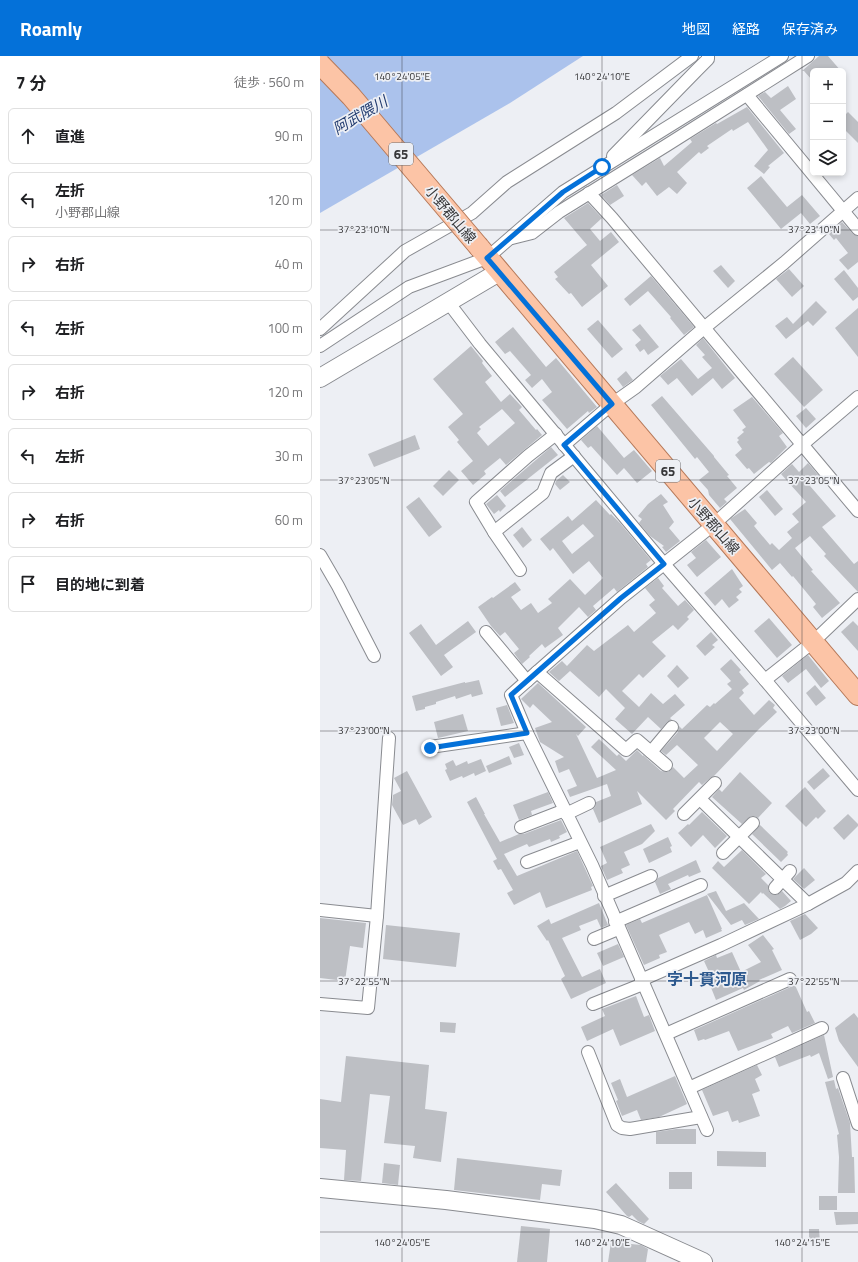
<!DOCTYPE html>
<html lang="ja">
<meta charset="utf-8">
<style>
:root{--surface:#fff;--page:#f2f2f2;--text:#202124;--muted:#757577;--line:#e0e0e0;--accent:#0471d9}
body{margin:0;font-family:"Titillium Web","Noto Sans JP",sans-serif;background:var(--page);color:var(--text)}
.controls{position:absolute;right:12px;top:12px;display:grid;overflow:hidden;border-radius:6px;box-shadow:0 2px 6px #0003}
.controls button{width:36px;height:36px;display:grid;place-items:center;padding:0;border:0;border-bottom:1px solid var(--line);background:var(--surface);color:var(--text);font:20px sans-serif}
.stop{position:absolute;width:12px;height:12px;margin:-9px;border:3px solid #0471d9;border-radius:50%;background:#fff}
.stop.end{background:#0471d9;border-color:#fff;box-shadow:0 1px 4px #0008}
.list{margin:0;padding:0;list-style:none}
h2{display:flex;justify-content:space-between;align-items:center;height:52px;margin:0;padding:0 16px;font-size:17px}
h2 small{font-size:13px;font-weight:400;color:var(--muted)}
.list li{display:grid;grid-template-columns:26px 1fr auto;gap:12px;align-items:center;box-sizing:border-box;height:56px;margin:0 8px 8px;padding:0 8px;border:1px solid var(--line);border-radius:6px}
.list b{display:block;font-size:15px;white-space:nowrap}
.list p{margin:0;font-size:13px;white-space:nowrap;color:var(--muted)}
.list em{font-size:13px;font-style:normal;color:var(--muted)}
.icon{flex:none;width:22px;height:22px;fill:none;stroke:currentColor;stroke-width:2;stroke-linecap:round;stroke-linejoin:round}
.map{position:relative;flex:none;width:538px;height:1206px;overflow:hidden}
header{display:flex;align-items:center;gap:24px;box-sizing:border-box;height:56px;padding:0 20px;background:var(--accent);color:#fff}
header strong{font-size:19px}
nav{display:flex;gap:22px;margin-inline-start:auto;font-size:14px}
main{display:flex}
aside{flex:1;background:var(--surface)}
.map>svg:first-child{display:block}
.water{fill:#abc2ec}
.building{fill:#bdbfc4;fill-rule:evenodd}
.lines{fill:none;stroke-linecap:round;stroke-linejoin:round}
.street-casing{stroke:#898b90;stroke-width:14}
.secondary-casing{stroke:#898b90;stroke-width:20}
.primary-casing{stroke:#b67959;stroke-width:22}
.street{stroke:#fff;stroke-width:12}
.secondary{stroke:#fff;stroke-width:18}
.primary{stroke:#fcc4a6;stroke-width:20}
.primary-bridge-casing{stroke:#b67959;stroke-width:22;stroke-linecap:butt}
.primary-bridge{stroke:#fcc4a6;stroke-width:20}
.route{stroke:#0471d9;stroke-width:5}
.ticks{fill:none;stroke:#373739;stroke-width:1;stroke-opacity:0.45}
.labels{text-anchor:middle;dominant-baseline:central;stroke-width:3.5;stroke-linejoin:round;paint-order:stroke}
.shield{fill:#edeff4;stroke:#6e6e71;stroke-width:1}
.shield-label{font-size:13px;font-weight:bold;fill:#373739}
.street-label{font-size:14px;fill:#373739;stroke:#edeff4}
.water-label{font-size:15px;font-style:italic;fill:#233c70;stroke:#edeff4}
.quarter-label{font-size:16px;font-weight:bold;fill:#2d598e;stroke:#edeff4}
.ticks-label{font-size:10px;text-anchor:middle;fill:#373739;stroke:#edeff4;stroke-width:3.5;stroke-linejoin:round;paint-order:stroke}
</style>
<header>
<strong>Roamly</strong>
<nav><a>地図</a><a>経路</a><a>保存済み</a></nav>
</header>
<main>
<aside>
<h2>7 分<small>徒歩 · 560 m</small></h2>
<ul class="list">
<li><svg class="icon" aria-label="ahead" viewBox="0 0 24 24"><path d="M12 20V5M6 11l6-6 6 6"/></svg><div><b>直進</b></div><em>90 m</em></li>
<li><svg class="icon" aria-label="left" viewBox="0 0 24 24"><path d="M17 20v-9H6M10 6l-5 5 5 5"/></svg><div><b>左折</b><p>小野郡山線</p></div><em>120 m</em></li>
<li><svg class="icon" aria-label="right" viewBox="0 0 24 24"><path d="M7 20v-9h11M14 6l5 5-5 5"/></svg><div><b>右折</b></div><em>40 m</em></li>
<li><svg class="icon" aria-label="left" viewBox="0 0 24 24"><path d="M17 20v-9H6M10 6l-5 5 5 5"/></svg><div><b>左折</b></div><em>100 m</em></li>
<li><svg class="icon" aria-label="right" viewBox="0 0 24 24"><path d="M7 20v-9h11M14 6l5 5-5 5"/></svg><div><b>右折</b></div><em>120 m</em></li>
<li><svg class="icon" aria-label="left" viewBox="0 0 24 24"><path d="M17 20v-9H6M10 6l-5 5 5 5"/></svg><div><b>左折</b></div><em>30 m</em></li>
<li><svg class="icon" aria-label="right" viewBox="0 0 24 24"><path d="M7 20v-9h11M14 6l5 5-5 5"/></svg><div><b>右折</b></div><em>60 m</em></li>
<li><svg class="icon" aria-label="arrive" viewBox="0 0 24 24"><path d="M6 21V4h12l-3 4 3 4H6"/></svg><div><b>目的地に到着</b></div></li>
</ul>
</aside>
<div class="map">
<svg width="538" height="1206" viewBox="0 0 538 1206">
<rect width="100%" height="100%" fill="#edeff4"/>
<path class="water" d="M0 0H263L190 47 0 157Z"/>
<g class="building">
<path d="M499 0H508L521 15H493V25L484 15H482Z"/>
<path d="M468 30 476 43 460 54 476 73 469 78 438 40 445 36 451 42Z"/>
<path d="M427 51 464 97 448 110 450 111 444 118 434 110 448 94 428 66 413 75 412 73 387 90 389 92 381 98 379 96 357 116 367 127 357 138 349 131 337 140 326 126 322 130 312 119 340 102 344 110 372 86 370 83 396 67 397 68Z"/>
<path d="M528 56 538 66V87L523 72V61Z"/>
<path d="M441 120 467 151 482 139 500 160 490 168 481 157 461 173 427 132Z"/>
<path d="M297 129 304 140 290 149 281 139Z"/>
<path d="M268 147 282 162 270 173 280 185 291 176 299 186 271 209 288 230 262 251 251 237 249 238 235 223 238 221 234 216 267 189 244 162Z"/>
<path d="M522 166 533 178 538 180V206L528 214 519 204 528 197 516 182 514 184 509 178Z"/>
<path d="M401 209 415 225 408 232 393 215Z"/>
<path d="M469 213 484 230 472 241 456 223Z"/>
<path d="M524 214 538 232V241L533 245 514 223Z"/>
<path d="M331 220 374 271 364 279 350 262 351 261 328 235 310 250 304 243Z"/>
<path d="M496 245 507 256 493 270 488 265 466 283 455 270 467 261 473 268Z"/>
<path d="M538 252V301L515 272Z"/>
<path d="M278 264 303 293 292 302 267 273Z"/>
<path d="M320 268 339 291 328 299 324 293 320 296 315 289 321 284 312 274Z"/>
<path d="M193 271 226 311 236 302 277 351 269 357 268 355 247 373 222 344 232 336 222 323 212 332 205 324 211 319 190 295 185 298 175 286Z"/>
<path d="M383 282 415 322 402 333 393 322 372 340 357 322 348 329 340 320 361 303 378 323 392 312 382 301 385 299 376 289Z"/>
<path d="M151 290 163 305 162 307 172 320 165 326 181 346 190 338 202 351 199 354 216 374 217 373 222 379 186 409 180 402 164 415 166 418 153 429 141 415 153 405 137 386 139 384 128 371 143 358 113 323ZM182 353 195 367 168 390 157 377 161 373 159 371Z"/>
<path d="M473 301 503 334 484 351 454 318Z"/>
<path d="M306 315 313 324 303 331 297 323Z"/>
<path d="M342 340 394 400V401L409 419 407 420 417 432 404 443 407 446 400 452 389 439 388 434 379 424 389 416 377 401 375 403 331 349Z"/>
<path d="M432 341 463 377 459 380 467 391 451 407 449 406 434 418 429 412 427 413 415 399 422 393 417 386 419 384 417 382 424 376 422 374 426 371 413 354Z"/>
<path d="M486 352 496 363 486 372 476 360Z"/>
<path d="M277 370 304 402 314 394 332 415 317 427 304 412 297 419 271 390 268 392 261 384Z"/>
<path d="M95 379 100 393 54 411 48 398Z"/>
<path d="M231 391 238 399 185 441 180 435Z"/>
<path d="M488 407 500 421 490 430 516 460 502 471 534 508 538 505V536L504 500 506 498 490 480 475 492 493 514 491 515 520 547 502 562 493 551 496 548 473 520 472 521 460 507 452 514 410 463 425 453 437 467 434 470 450 489 452 487 459 494 472 482 467 476 479 466 472 458 486 446 461 418 472 408 479 416Z"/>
<path d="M129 414 139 424 123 440 113 430Z"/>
<path d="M243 419 250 426 240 434 235 428 236 425Z"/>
<path d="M447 434 463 453 455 460 439 441Z"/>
<path d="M341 438 348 446 343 449 354 466 349 472 360 485 346 496 342 491 344 490 330 480 319 467 322 463 318 460 328 448Z"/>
<path d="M177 439 186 450 180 456 179 454 174 458 166 448Z"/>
<path d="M99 441 122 471 109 481 86 451Z"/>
<path d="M276 444 290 459 291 458 300 467 331 504 326 508 328 511 297 536 294 532 273 550 276 554 268 561 259 551 238 572 243 579 225 592 222 588 209 600 210 601 202 608 194 597 199 593 185 576 180 580 171 570 158 551 172 541 173 542 195 526 201 534 191 541 201 554 211 547 218 557 232 547 228 543 250 523 265 539 283 522 269 505 253 518 233 492 230 495 220 483 248 460 252 465ZM263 468 274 480 252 498 242 485Z"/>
<path d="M202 471 212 484 203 492 193 479Z"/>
<path d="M386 484 401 501 377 521 367 509 376 502 371 496Z"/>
<path d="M412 513 423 530 419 533 422 536 416 541 419 544 409 552 402 543 395 550 384 537Z"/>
<path d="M338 522 344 530 342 532 358 550 365 544 374 554 367 561 369 563 358 574 353 569 332 586 346 600 323 622 319 618 302 635 319 651 331 637 343 648 355 638 365 649 350 662 352 664 347 666 341 673 328 661 312 678 295 663 305 652 286 633 279 641 250 615 239 625 229 616 242 605 247 610 267 589 274 595 308 569 314 576 336 557 329 549 335 544 325 532Z"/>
<path d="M449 562 472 589 457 602 434 575Z"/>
<path d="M148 565 156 576 124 599 133 611 121 620 89 577 101 568 116 589Z"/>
<path d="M533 565 538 570V595L521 576Z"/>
<path d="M391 576 398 584 392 589 395 591 385 600 376 590Z"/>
<path d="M488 599 509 625 501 632 486 613 468 627 462 620Z"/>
<path d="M411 603 421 614 419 616 429 628 422 634 424 637 419 642 434 659 449 644 455 649 453 652 457 656 439 673 394 720 390 722 382 729 379 726 353 753 355 755 346 764 317 735 322 748 279 767 273 753 275 751 276 746 291 740 287 728 250 741 247 734 257 730 249 713 239 717 235 705 244 701 220 686 215 672 232 666 213 648 210 652 201 643 218 627 266 671 258 680 256 678 277 722 296 714 271 691 279 683 297 700 299 698 306 705 317 694 323 700V699L341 715 348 716 353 711 364 722 378 709 357 689 346 699 341 695 358 676 359 670 362 673 387 649 390 651 394 647 395 648 412 633 407 628 411 625 400 613ZM400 666 413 678 397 695 384 682Z"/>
<path d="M357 609 369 622 358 632 347 620Z"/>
<path d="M159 624 163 638 152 641 151 638 136 643 135 640 116 646V648L105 651V653L96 655 92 640 145 626V627Z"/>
<path d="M495 629 506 642 496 650 486 637Z"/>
<path d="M187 649 194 667 181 670 176 652Z"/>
<path d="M143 658 148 675 118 682 114 666Z"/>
<path d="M199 687 204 699 194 702 189 691Z"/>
<path d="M189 700 192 708 169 717 166 710Z"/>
<path d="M161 703 166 715 155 720 154 717 143 722 142 720 130 725 125 714 127 713 125 708 133 704 136 710 147 705 148 708Z"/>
<path d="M503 712 510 720 494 734 487 726Z"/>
<path d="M87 715 112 761 99 769 96 763 83 769 72 749 73 739 81 735 74 722Z"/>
<path d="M420 716 452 747 438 762 435 760H431L422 768 392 741 399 733 402 736Z"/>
<path d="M485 731 506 755 498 763 496 761 486 771 465 750Z"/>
<path d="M228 736 233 747 211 755 212 759 199 764 193 749Z"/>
<path d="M156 741 165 758H164L180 786 199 778H204L241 764 247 776 239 780 240 782 231 786 230 783 209 791 207 788 184 798 197 820 257 795 273 830 271 831 272 834 226 852 220 836 194 849 187 837 193 834 181 813 178 814 173 805 177 803 147 746Z"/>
<path d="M382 756 407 780 395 792 383 779 371 791 358 777 368 768 369 769Z"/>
<path d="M528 758 538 768V770L524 784 513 772Z"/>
<path d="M331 768 335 775 322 788 304 796 310 809 301 813 303 817 287 824 281 810 287 807 280 791Z"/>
<path d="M440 769 468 796 467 797 468 799 461 806 432 778Z"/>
<path d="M348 781 352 790 350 791 352 796 329 807 323 793Z"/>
<path d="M422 794 446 818 441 822 448 829V834L450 837 457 839 462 835 471 845 465 850 460 853 443 837 442 838 441 836 429 848 392 812 398 805 404 811Z"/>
<path d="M376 804 381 816 369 821 368 819 348 828 351 833 340 838 335 826 338 822Z"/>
<path d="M484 812 495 824 484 833 473 823Z"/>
<path d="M396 835 406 855 424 847 439 863 425 869 422 864 411 869 387 838Z"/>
<path d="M387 839 402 873H401L402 875 386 882 383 874 375 878 369 866 339 879 347 896 339 899 340 902 324 909 306 869 320 863 322 867Z"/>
<path d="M279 847 288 869 281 872 277 863 259 870 261 874 242 882 262 921 280 913 286 927 251 943 241 923 245 920 228 884 227 885 217 870 229 863 231 868Z"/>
<path d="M485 858 498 872 491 878 480 884 470 865Z"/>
<path d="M0 862 46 867 43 892 30 890 25 925 0 922Z"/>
<path d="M66 869 140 877 136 911 63 903Z"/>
<path d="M443 879 454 893 452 894 462 914 439 924 440 925 424 934 423 932 396 944 390 929 394 927 384 905 396 899 397 902 412 896 421 916 441 906 428 889Z"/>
<path d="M298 888 304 901 283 910 277 897Z"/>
<path d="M475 929 487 956 489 955 495 967 472 977 468 970 451 978 453 982 418 995 409 975 385 984 384 983 378 985 374 974Z"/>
<path d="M316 940 324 961 329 959 335 975 300 990 293 973 267 985 261 971 285 960 282 953Z"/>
<path d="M534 957 538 962V1011L519 985 515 972Z"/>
<path d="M120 966 136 967 135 977 120 976Z"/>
<path d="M504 979 513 1021 508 1023 499 997 491 1001 490 999 459 1011 455 1001Z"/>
<path d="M26 1000 109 1009 105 1053 127 1056 121 1106 93 1102 95 1090 64 1087 70 1040 50 1038 41 1125 24 1124 26 1094 0 1092V1043L21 1046Z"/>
<path d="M437 1009 442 1019 435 1023 440 1035 432 1038 440 1060 419 1067 418 1064 412 1066 408 1055 393 1060 382 1034Z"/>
<path d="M355 1020 367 1048 339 1061 321 1064 317 1054 302 1060 296 1045 298 1044 291 1027 300 1023 307 1041Z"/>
<path d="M514 1024 516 1033 518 1032 530 1067 532 1101H534L535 1137H518L519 1101 517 1079 519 1078 505 1026Z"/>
<path d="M356 1073H376V1088H336V1076Z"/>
<path d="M397 1095 446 1096V1111L397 1110Z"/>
<path d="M137 1102 242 1114 240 1130 222 1128 220 1144 134 1134Z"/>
<path d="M64 1107 80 1109 78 1129 62 1127Z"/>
<rect x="349" y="1116" width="23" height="17"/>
<path d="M296 1127 329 1163 324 1168 318 1165 312 1159 309 1161 307 1160 286 1136Z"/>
<rect x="499" y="1140" width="18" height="14"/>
<path d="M514 1156H538V1168L516 1169Z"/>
<path d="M201 1170 230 1173 227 1206H197Z"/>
<path d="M489 1173H499L500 1186 489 1187Z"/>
<path d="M291 1186 321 1189 328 1193 326 1206H288Z"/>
</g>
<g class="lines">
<defs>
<g id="street">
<path d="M427 39 538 173"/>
<path d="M293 100 376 15 388 3V0"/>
<path d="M269 137 292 162 538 455"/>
<path d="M192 182 212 177 239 156 347 89 488 0"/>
<path d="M128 246 160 288 344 508 445 624 538 734"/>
<path d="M0 273 85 195 152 157 187 126 296 57 372 0"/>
<path d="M0 290 89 231 167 202 243 136 462 0"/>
<path d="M244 389 292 348 316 331 384 272 464 207 538 142"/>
<path d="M174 476 223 437 231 417 254 400"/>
<path d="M0 499 18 530 54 600"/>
<path d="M200 514 174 476 156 446 208 400 236 378"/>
<path d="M166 576 207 625"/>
<path d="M217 616 306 694 317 684 346 709"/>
<path d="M445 624 493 586 538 543"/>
<path d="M110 691 207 677"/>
<path d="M331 696 352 671"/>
<path d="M380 743 488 848"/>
<path d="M246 758 269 747"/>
<path d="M364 758 395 727"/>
<path d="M201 771 245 754"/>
<path d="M403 797 433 767"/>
<path d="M207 806 260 786"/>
<path d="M455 832 470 815"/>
<path d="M284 840 331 820"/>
<path d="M0 854 57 860"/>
<path d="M295 866 381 829"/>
<path d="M274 883 298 873"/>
<path d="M321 924 401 889 488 848 526 827 538 815"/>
<path d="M0 948 48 952 57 860 69 682"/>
<path d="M273 948 323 928"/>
<path d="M346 978 470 923"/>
<path d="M268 996 297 1069 302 1072 310 1073 381 1061"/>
<path d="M523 1022 538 1068"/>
<path d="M369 1032 502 972"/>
<path d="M387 1074 272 809 207 677 191 639 301 542 393 469 483 388 538 341"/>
</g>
<g id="secondary">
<path d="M0 322 179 216"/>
<path d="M0 1132 126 1144 275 1163 301 1169 383 1206"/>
</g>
<path id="primary" d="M159 191 538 639"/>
</defs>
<use href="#street" class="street-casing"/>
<use href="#secondary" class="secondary-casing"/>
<use href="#primary" class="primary-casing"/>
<use href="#street" class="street"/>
<use href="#secondary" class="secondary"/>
<use href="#primary" class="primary"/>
<defs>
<path id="primary-bridge" d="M0 8 31 40 159 191"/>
</defs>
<use href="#primary-bridge" class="primary-bridge-casing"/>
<use href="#primary-bridge" class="primary-bridge"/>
</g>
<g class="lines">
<path class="route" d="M110 692 207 677 191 639 301 542 344 508 244 389 292 348 167 202 243 136 282 111"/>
</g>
<path class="ticks" d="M82 0V1206M282 0V1206M482 0V1206M0 174H538M0 424H538M0 675H538M0 925H538M0 1176H538"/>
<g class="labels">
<g class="shield">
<rect x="69" y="87" width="24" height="22" rx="3"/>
<rect x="336" y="404" width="24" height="22" rx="3"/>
</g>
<g class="shield-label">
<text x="81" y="98">65</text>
<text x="348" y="415">65</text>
</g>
<g class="street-label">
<text transform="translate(131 158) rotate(50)">小野郡山線</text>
<text transform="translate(394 469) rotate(49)">小野郡山線</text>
</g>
<g class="water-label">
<text transform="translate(40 59) rotate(-30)">阿武隈川</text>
</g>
<g class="quarter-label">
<text x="387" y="923">字十貫河原</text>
</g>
</g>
<g class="ticks-label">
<text x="82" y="24">140°24'05"E</text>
<text x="282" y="24">140°24'10"E</text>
<text x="44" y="177">37°23'10"N</text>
<text x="494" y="177">37°23'10"N</text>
<text x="44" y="428">37°23'05"N</text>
<text x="494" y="428">37°23'05"N</text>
<text x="44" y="678">37°23'00"N</text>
<text x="494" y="678">37°23'00"N</text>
<text x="44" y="929">37°22'55"N</text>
<text x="494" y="929">37°22'55"N</text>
<text x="82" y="1190">140°24'05"E</text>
<text x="282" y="1190">140°24'10"E</text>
<text x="482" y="1190">140°24'15"E</text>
</g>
</svg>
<div class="controls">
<button>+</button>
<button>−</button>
<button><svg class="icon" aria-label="layers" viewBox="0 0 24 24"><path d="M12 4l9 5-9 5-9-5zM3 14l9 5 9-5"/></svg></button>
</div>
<div class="stop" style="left:282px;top:111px"></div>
<div class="stop end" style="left:110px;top:692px"></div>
</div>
</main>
